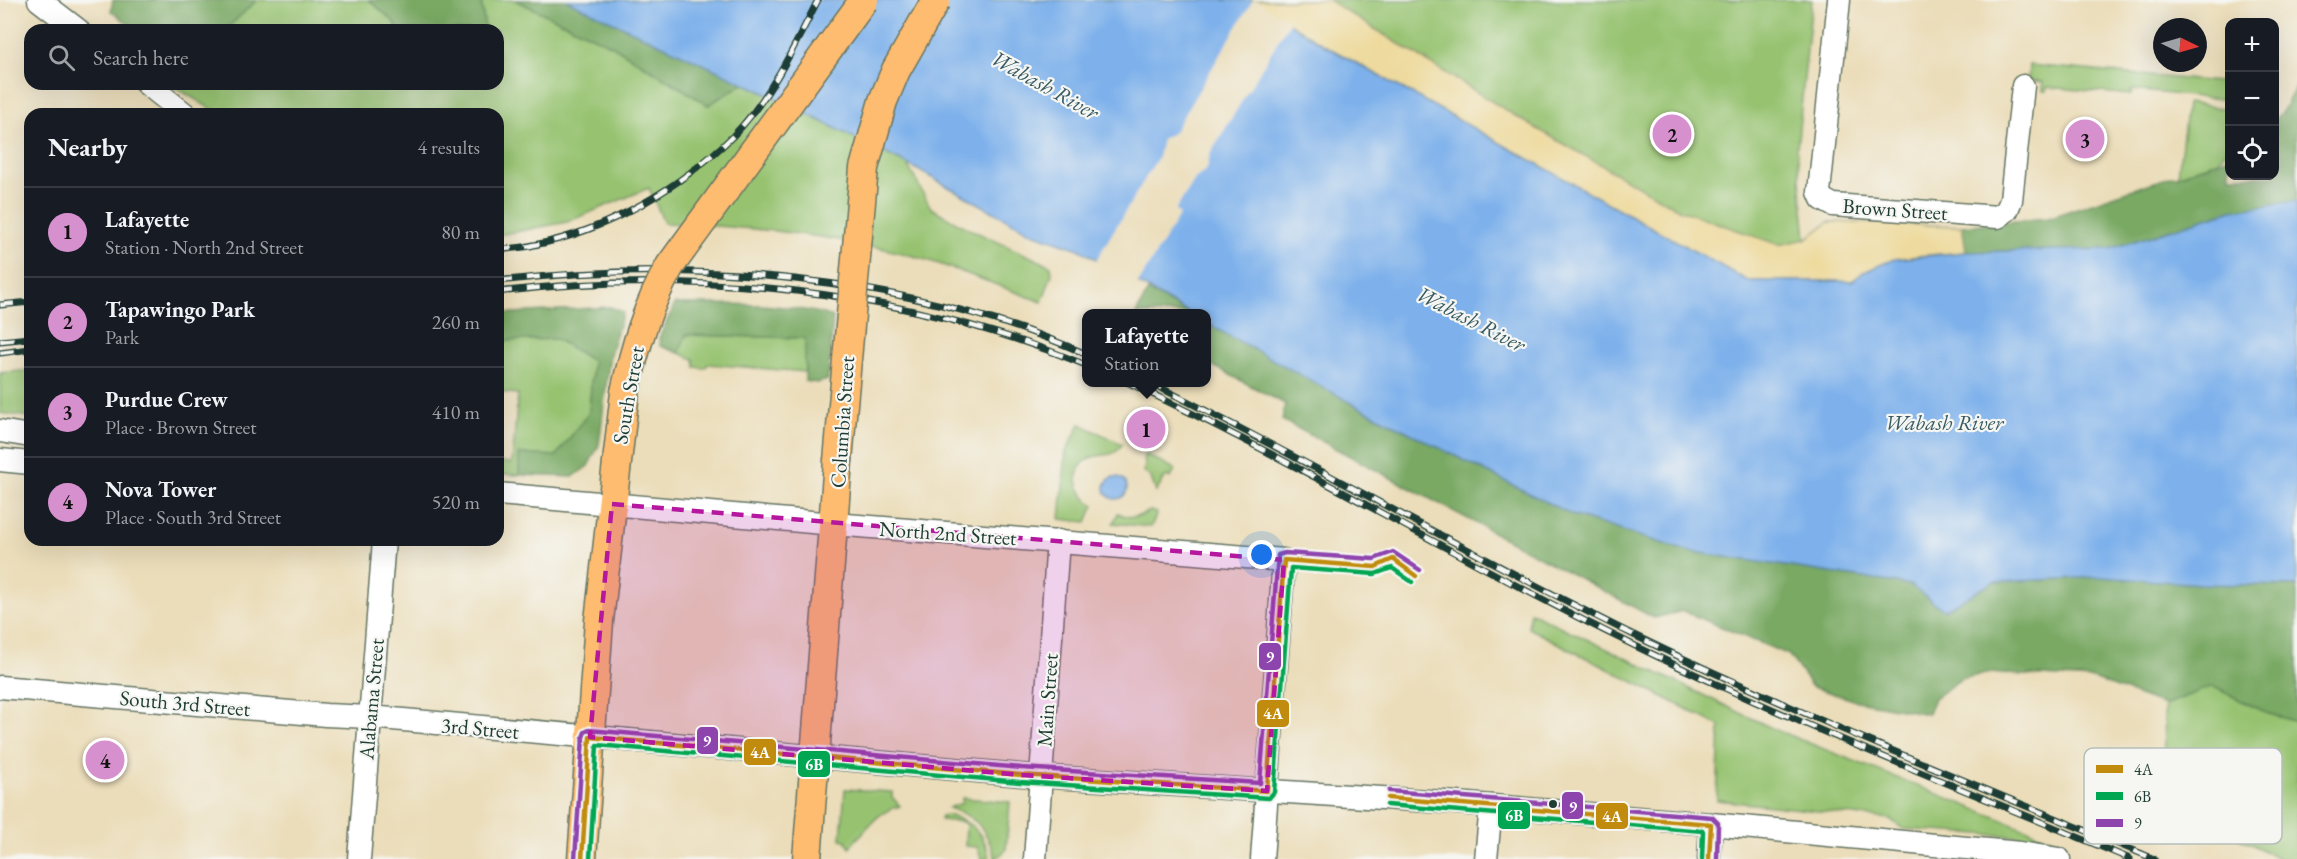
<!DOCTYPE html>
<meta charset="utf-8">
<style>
:root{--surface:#171b24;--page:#242831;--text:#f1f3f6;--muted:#9ea1a6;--line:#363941;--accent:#d690ce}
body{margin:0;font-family:"EB Garamond",serif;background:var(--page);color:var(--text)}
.controls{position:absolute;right:18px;top:18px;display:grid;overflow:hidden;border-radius:12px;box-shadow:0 6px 24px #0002}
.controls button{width:54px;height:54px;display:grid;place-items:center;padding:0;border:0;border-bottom:2px solid var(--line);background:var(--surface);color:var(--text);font:30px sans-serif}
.compass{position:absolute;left:2153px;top:18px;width:54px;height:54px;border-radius:50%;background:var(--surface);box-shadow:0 6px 24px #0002;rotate:95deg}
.you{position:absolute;left:1262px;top:555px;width:21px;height:21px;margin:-15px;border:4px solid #fff;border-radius:50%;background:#1a73e8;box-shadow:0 0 0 9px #1a73e833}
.badge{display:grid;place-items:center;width:39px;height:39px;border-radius:50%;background:var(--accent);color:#111;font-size:20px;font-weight:700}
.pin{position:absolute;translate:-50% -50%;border:3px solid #fff;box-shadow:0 2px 6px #0006}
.popup{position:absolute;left:1082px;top:309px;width:129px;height:78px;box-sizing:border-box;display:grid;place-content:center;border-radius:12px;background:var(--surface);filter:drop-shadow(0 2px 4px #0005);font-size:20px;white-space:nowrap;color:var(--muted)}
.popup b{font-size:22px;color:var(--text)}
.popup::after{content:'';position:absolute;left:50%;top:100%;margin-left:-12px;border:12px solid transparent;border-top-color:var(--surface)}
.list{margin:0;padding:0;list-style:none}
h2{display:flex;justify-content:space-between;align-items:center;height:78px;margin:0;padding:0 24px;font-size:26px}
h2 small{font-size:20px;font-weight:400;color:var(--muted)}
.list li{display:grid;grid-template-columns:39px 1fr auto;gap:18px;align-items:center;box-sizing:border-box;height:90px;padding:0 24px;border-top:2px solid var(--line)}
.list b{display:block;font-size:22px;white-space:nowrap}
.list p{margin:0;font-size:20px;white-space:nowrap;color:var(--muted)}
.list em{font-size:20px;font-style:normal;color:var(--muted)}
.icon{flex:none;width:33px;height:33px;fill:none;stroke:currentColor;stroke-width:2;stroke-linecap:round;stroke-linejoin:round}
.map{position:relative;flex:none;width:2297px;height:859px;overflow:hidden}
.search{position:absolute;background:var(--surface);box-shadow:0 6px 24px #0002;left:24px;top:24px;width:480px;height:66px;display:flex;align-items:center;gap:15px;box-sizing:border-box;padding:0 21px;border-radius:18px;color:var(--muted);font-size:22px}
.panel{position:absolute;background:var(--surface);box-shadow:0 6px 24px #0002;left:24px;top:108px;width:480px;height:438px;border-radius:18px}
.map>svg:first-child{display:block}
.green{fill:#97c371;stroke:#5b8052;stroke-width:1.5}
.forest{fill:#79a963;stroke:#4c734c;stroke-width:1.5}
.sand{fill:#eeda9e;stroke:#868c69;stroke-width:1.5}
.water{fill:#7eb1eb;stroke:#4e7790;stroke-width:1.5}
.pier{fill:#ebddb9}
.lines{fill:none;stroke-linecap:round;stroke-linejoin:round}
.minor-casing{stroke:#667563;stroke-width:25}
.major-casing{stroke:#667563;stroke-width:31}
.minor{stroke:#fff;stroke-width:22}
.major{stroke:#febc70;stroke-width:28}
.rail-casing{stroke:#1f3d34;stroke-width:7}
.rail{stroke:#f6f6f2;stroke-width:4.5;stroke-dasharray:14;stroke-linecap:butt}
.major-bridge-casing{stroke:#667563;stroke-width:31;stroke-linecap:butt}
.major-bridge{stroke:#febc70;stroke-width:28}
.bus-1-casing{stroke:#f6f6f2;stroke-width:9}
.bus-2-casing{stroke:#f6f6f2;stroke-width:9}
.bus-3-casing{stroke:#f6f6f2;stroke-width:9}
.bus-1{stroke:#c18c0d;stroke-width:4.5}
.bus-2{stroke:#00a651;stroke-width:4.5}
.bus-3{stroke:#8e44ad;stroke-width:4.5}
.marked{fill:#b5179e;fill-opacity:0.2;stroke:#b5179e;stroke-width:4.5;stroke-dasharray:12 8;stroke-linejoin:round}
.bus-dot{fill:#1f3d34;stroke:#f6f6f2;stroke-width:2}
.labels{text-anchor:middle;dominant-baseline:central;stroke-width:4.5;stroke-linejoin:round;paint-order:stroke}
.street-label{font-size:21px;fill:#1f3d34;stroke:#f6f6f2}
.water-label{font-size:22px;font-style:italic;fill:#375a62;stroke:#f6f6f2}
.key{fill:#f6f6f2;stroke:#b6beb9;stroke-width:1.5}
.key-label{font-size:16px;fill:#1f3d34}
.line-badge{stroke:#f6f6f2;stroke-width:2}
.badge-label{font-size:16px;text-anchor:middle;font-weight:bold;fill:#fff}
</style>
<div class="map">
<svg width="2297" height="859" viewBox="0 0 2297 859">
<rect width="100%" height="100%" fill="#f6f6f2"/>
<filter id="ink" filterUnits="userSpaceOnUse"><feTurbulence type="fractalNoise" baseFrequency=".0167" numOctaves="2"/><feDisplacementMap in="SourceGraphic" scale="12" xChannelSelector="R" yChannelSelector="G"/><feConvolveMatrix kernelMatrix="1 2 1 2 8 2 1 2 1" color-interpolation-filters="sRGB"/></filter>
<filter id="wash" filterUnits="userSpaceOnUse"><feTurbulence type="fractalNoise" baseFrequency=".008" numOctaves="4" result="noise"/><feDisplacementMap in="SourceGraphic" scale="24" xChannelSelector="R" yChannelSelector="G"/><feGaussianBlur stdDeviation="1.35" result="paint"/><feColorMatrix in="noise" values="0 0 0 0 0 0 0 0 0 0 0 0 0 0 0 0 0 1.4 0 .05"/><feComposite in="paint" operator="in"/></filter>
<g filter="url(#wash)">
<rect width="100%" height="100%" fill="#ebddb9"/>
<g class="green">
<path d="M257 0H369L392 20 400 30H225Z"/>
<path d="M481 0H515L613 46 708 105 744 83 907 164 931 208 965 227 1051 266 1052 274 1042 302C1000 287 957 268 913 256 832 234 748 227 664 223L649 188 567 222 498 235V114H219L172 85 498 84V30H485Z"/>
<path d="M1328 0H1812L1797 148 1806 239 1779 245 1680 210 1520 119Z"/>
<path d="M2029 65 2229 83V100L2132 90 2131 95 2047 87V91H2043V82L2028 80Z"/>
<path d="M2187 103 2229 109V147L2218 160 2178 176Z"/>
<path d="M685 335 806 338 805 372 708 364 705 368 695 367 694 359 679 353Z"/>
<path d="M556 339 593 361 589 413 556 456 519 454V475L498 474V462L512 463 518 394 498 392V341Z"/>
<path d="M30 370V417L0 413V373Z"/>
<path d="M1080 424 1122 444C1114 460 1101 452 1090 458 1068 471 1077 494 1094 505L1087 522 1060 519 1066 452Z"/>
<path d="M1145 454 1175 469 1171 478 1166 476 1156 492 1151 478 1144 472 1145 462 1143 459Z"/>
<path d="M1150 511 1157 513 1151 527 1113 523 1118 513C1129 519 1139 518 1150 511Z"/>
<path d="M1530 612 1776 730 2061 843 2011 836 1903 829 1890 819 1717 800 1720 726 1528 628Z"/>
<path d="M2212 686 2266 713 2297 722V859H2280L2238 837 2175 813 2166 800 2164 705Z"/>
<path d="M845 789 892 792V797L900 806C881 812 878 816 865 830 860 837 854 840 850 848L845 840 841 839Z"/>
<path d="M962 798 1010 802 1006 850 996 859C986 830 980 818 949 808L962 803Z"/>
<path d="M947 815C970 820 987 835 989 859H982L977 847 965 846 966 825 963 822 941 820V816Z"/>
</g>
<g class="forest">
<path d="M113 0H257L225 30H137L111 11Z"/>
<path d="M369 0H481L485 30H400L392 20Z"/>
<path d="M515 0H566L744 83 708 105 613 46Z"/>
<path d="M2295 88 2297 89V201L2232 210 2110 249 1966 252 1962 226 2048 218 2172 176H2178L2229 157 2230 176H2274L2275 119 2282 112Z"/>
<path d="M1148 291 1189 313 1136 314Z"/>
<path d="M675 304C724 304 786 302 833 317L828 380 817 383 805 381V338L686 335 679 353 660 346 659 338Z"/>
<path d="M610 307 623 312 610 354 599 445 588 466 573 477 519 475V454L556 456 589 413 593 361 556 339 498 341V314Z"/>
<path d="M1206 323 1357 406 1572 515 1687 551 1910 585 1944 610 1993 582 2101 577 2202 584 2297 586V722L2266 713 2212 686 2164 705 2093 679 1987 673 1961 679 1934 698 1928 714 1857 701 1812 687 1789 655 1683 611 1654 618 1282 420 1285 404 1206 362Z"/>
</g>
<path class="sand" d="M1251 0H1328L1520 119 1680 210 1779 245 1806 239 1829 222 1962 226 1966 252C1923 256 1888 253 1852 281H1748L1324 45Z"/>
<g class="water">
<path d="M566 0H1251L1324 45 1748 281H1852L1864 272 1894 259 1966 252 2110 249 2232 210 2297 201V586L2202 584 2101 577 1993 582 1944 610 1910 585 1687 551 1572 515 1357 406 1206 323V314L1189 313 1079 249 1032 233 907 164 763 92Z"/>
<circle cx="1116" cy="488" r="11"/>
</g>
<path class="pier" d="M1253 0H1256L1290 21 1210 154 1207 169 1195 179 1175 211 1180 214 1136 287 1095 262 1158 157 1162 139 1173 133Z"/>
</g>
<g filter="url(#ink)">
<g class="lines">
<defs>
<g id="minor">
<path d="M39 0 78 30"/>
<path d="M1839 0 1819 192 1822 199 1833 205 1998 217 2007 210 2011 200 2023 86"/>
<path d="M147 84 185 114"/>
<path d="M0 431 30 436"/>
<path d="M0 460 30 463"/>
<path d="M498 494 834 524 1284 560 1262 859"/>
<path d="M0 687 326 715 370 717 1021 775 1445 802 1711 824 2020 853 2059 859"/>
<path d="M359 859 384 540"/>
<path d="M1035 859 1058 541"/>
<path d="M1486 859 1491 806"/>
<path d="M1709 859 1711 824"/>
</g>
<g id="major">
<path d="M582 859 599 621 625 392"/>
<path d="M807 859 838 461"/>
</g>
</defs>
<use href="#minor" class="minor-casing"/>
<use href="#major" class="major-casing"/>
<use href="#minor" class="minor"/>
<use href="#major" class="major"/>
<defs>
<g id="rail">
<path d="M498 250C510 248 523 248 534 245 607 231 681 187 733 136 770 98 794 47 818 0"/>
<path d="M498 281C692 258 906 275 1086 354"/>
<path d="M498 292C695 268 901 289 1086 365"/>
<path d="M0 305 30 302"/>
<path d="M0 341 30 338"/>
<path d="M0 353 30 349"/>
<path d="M1127 382C1304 465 1471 567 1648 652 1805 728 1969 791 2130 859"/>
<path d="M1149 382C1315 464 1474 557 1640 638 1808 719 1982 787 2154 859"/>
</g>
</defs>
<use href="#rail" class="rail-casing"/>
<use href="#rail" class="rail"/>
<defs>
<g id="major-bridge">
<path d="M625 392C635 347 647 306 670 266L864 0"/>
<path d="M838 461 864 168 883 101 896 70 936 0"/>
</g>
</defs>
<use href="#major-bridge" class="major-bridge-casing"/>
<use href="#major-bridge" class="major-bridge"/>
<defs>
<g id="bus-1">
<path d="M1388 798 1711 824 1709 859"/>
<path d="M582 859 590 737 1021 775 1267 791 1284 560 1375 567 1393 559 1416 576"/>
</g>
<g id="bus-2">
<path d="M1387 805 1703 831 1702 859"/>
<path d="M590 859 597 745 1020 782 1269 798 1274 792 1291 568 1375 574 1392 568 1412 582"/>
</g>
<g id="bus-3">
<path d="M1389 791 1712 817 1718 823 1717 859"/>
<path d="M575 859 583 737 585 732 589 730 1022 768 1260 783 1278 555 1285 553 1374 559 1393 552 1420 570"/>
</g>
</defs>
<use href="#bus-1" class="bus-1-casing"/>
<use href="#bus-2" class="bus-2-casing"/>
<use href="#bus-3" class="bus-3-casing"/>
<use href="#bus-1" class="bus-1"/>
<use href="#bus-2" class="bus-2"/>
<use href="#bus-3" class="bus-3"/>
</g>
</g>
<path class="marked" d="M612 504 1284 560 1267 791 1021 775 590 737Z"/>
<circle class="bus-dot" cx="1553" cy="804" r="5"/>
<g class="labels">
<g class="street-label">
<text transform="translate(1895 209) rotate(4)">Brown Street</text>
<text transform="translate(628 395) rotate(-80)">South Street</text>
<text transform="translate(842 422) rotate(-86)">Columbia Street</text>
<text transform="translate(948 533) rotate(4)">North 2nd Street</text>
<text transform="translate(371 699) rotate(-85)">Alabama Street</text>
<text transform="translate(1047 700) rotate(-86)">Main Street</text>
<text transform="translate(185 703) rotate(5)">South 3rd Street</text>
<text transform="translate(480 728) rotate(5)">3rd Street</text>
</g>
<g class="water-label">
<text transform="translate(1045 85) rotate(29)">Wabash River</text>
<text transform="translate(1471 319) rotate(27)">Wabash River</text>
<text x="1944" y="422">Wabash River</text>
</g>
</g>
<rect x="2084" y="748" width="198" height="96" rx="9" class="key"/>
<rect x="2096" y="765" width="27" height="8" fill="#c18c0d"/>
<rect x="2096" y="792" width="27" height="8" fill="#00a651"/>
<rect x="2096" y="819" width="27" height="8" fill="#8e44ad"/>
<g class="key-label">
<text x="2134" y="775">4A</text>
<text x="2134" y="802">6B</text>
<text x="2134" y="829">9</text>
</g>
<g class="line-badge">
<rect x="1258" y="642" width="24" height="29" rx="6" fill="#8e44ad"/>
<rect x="1256" y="699" width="34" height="29" rx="6" fill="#c18c0d"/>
<rect x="696" y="726" width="23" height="29" rx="6" fill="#8e44ad"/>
<rect x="743" y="738" width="34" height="28" rx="6" fill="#c18c0d"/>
<rect x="797" y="750" width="34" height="28" rx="6" fill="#00a651"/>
<rect x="1561" y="791" width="23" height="29" rx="6" fill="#8e44ad"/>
<rect x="1497" y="801" width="34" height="29" rx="6" fill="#00a651"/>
<rect x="1595" y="802" width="34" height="28" rx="6" fill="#c18c0d"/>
</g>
<g class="badge-label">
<text x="1270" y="662">9</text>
<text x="1273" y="719">4A</text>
<text x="707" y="746">9</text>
<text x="760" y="758">4A</text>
<text x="814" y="770">6B</text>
<text x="1573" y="812">9</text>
<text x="1514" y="821">6B</text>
<text x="1612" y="822">4A</text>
</g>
</svg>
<div class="controls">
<button>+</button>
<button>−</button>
<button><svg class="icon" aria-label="locate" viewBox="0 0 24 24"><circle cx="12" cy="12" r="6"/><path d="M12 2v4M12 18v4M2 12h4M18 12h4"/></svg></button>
</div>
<svg class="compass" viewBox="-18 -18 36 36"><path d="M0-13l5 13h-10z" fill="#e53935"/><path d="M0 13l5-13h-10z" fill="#9ea1a6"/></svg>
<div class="you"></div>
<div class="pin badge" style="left:1146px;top:429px">1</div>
<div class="popup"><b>Lafayette</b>Station</div>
<div class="pin badge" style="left:1672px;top:134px">2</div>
<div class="pin badge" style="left:2085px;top:139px">3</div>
<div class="pin badge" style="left:105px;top:760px">4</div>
<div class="search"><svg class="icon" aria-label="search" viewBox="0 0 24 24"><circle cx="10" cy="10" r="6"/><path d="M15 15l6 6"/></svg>Search here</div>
<section class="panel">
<h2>Nearby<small>4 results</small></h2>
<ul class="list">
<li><span class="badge">1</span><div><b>Lafayette</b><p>Station · North 2nd Street</p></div><em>80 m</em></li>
<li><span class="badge">2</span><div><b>Tapawingo Park</b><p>Park</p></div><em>260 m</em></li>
<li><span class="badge">3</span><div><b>Purdue Crew</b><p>Place · Brown Street</p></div><em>410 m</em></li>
<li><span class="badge">4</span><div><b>Nova Tower</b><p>Place · South 3rd Street</p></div><em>520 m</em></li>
</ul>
</section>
</div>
